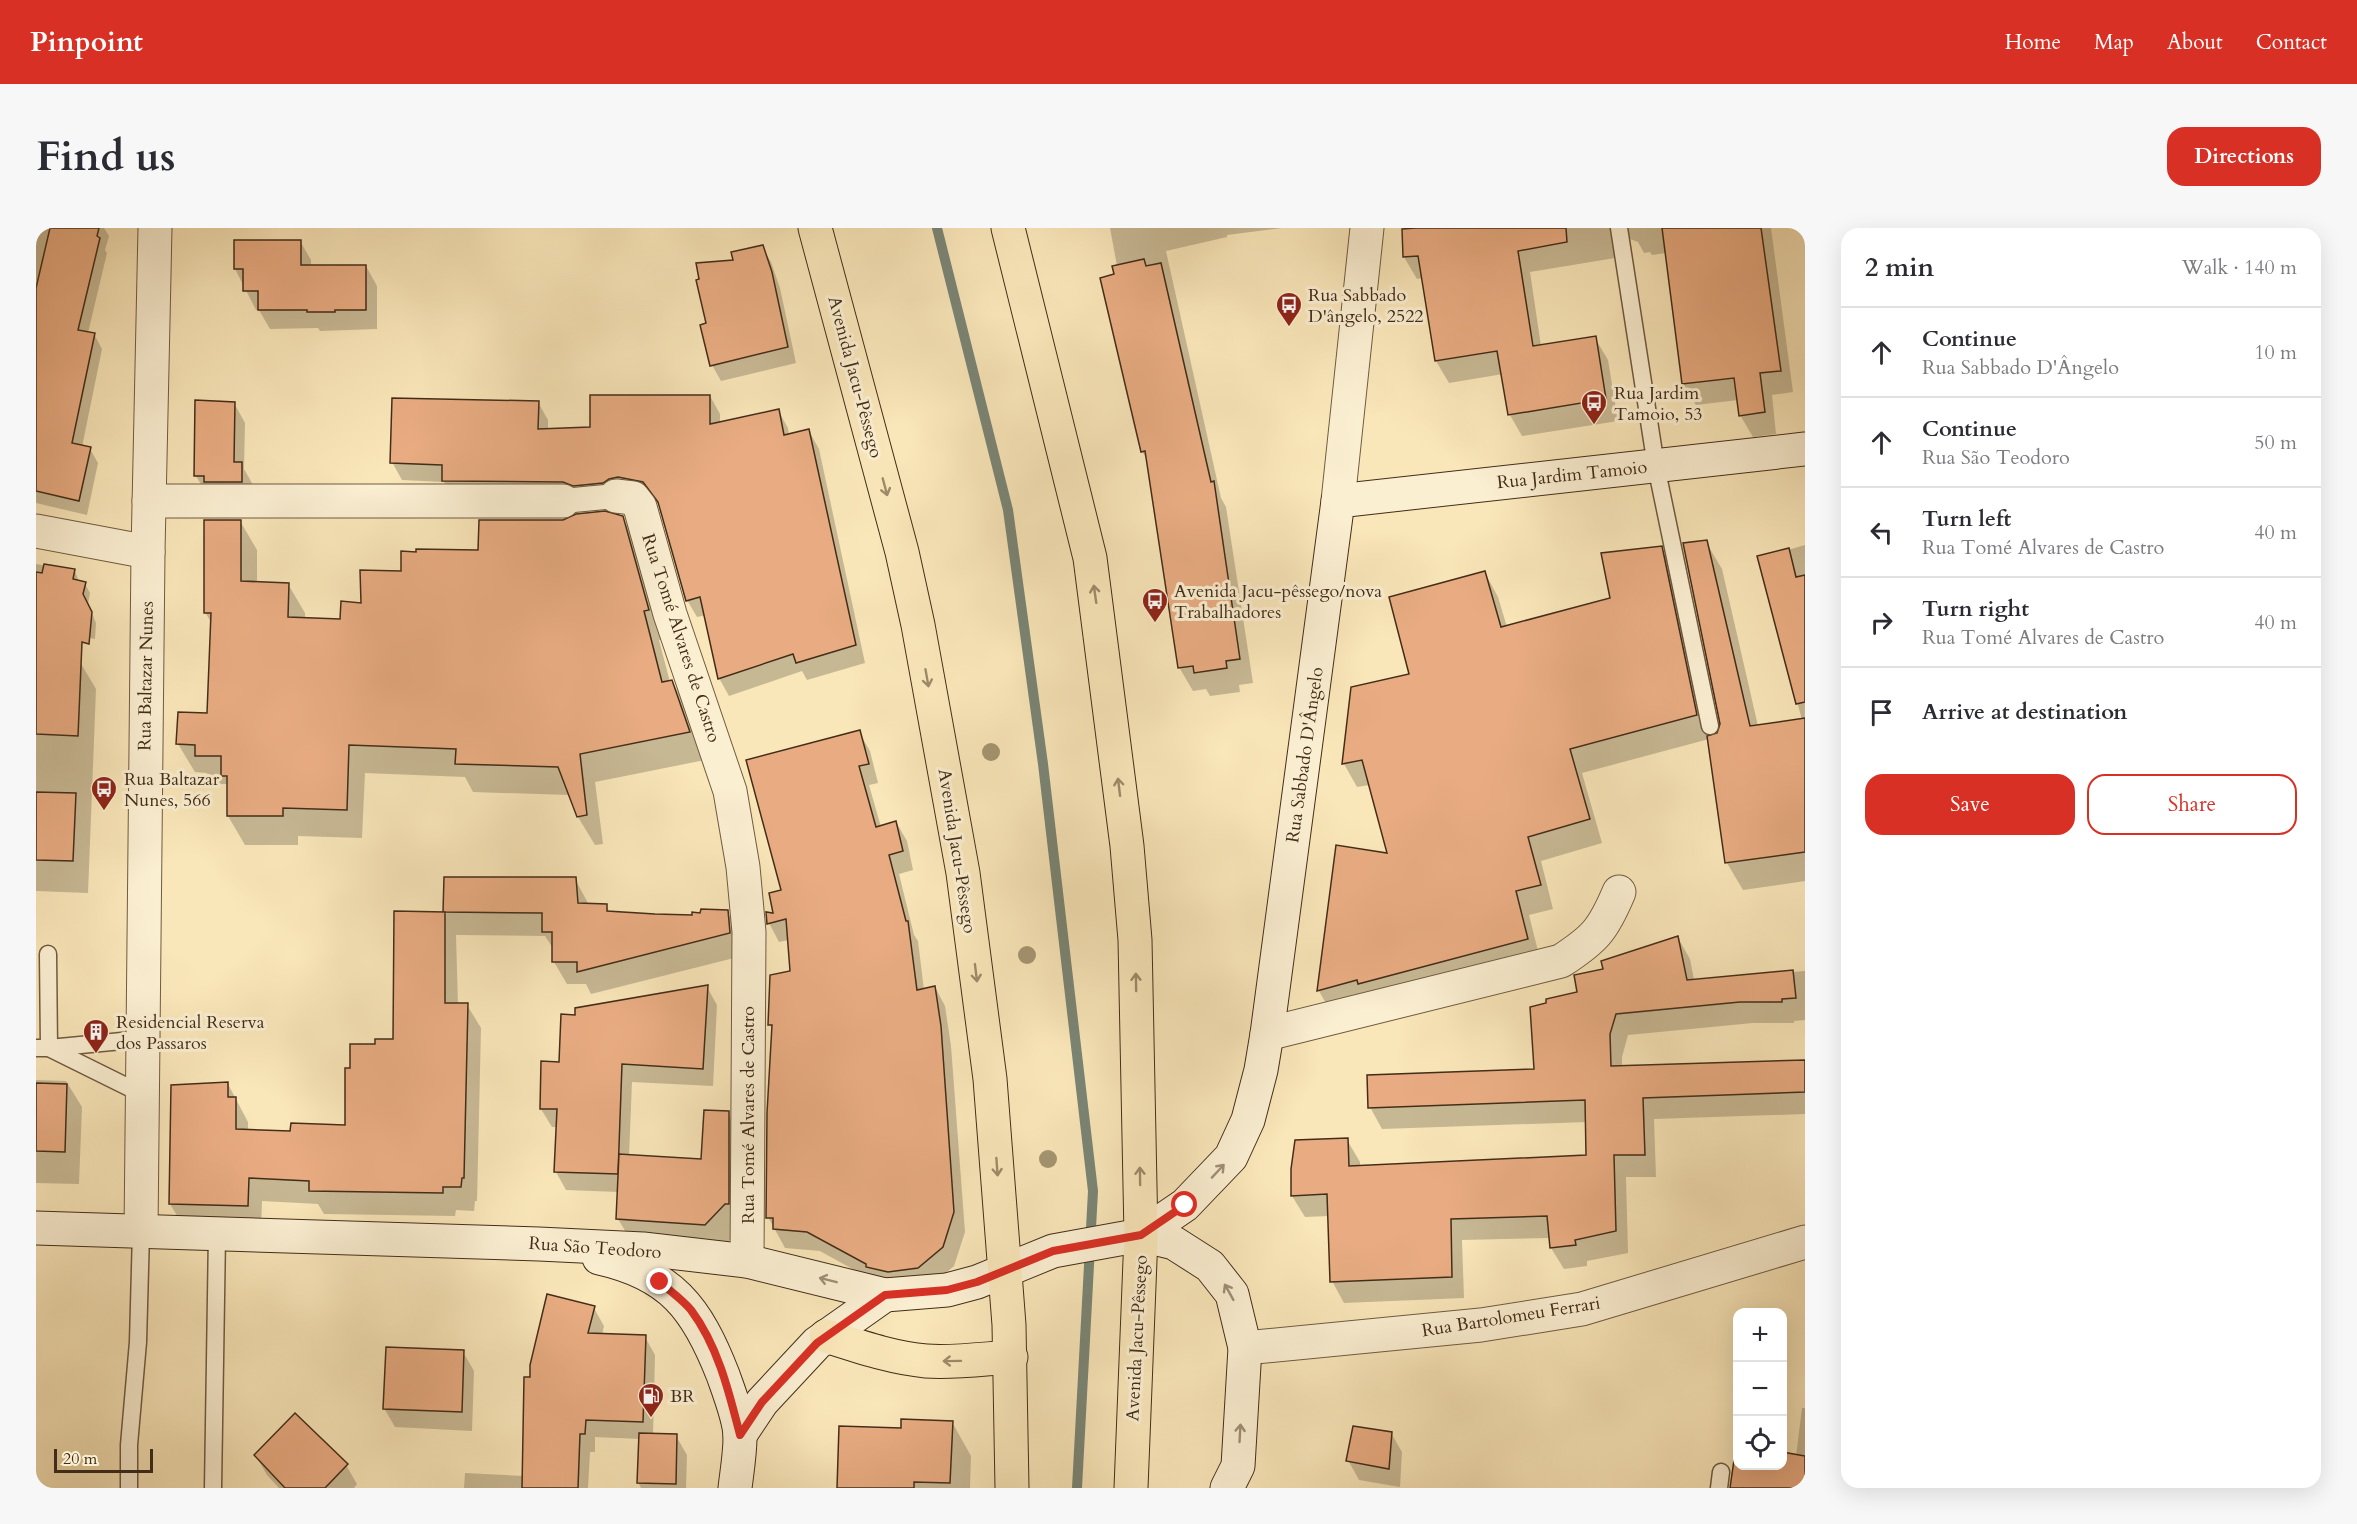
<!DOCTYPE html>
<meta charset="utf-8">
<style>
:root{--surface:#fff;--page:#f7f7f7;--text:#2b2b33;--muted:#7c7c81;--line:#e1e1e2;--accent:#d93025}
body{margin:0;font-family:Cardo,serif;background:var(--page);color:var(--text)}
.controls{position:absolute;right:18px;bottom:18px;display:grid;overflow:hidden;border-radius:12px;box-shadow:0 6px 24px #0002}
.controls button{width:54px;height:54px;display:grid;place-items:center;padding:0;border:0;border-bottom:2px solid var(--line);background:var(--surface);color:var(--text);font:30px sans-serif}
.scale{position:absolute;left:18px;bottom:15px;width:99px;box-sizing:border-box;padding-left:6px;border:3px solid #432d19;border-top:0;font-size:16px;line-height:21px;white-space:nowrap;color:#432d19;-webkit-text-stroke:4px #fbefd2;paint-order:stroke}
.stop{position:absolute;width:18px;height:18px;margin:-14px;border:4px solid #d93025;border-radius:50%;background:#fff}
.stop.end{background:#d93025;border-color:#fff;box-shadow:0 2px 6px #0008}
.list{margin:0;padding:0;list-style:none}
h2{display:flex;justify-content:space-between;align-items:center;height:78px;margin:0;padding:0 24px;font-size:26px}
h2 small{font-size:20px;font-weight:400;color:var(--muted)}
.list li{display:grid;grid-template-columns:39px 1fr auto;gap:18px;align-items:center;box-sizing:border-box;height:90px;padding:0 24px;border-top:2px solid var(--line)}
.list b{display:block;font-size:22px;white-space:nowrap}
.list p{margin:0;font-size:20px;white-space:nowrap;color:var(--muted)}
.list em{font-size:20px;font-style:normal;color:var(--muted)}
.actions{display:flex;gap:12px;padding:18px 24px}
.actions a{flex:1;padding:14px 0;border:2px solid var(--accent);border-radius:18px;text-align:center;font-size:21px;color:var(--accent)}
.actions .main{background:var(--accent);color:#fff}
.icon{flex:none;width:33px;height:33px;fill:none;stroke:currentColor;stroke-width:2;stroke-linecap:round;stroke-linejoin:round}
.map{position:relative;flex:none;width:1769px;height:1260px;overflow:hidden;border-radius:18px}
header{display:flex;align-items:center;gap:36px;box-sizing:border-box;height:84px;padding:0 30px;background:var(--accent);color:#fff}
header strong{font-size:28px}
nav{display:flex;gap:33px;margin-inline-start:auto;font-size:21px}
.intro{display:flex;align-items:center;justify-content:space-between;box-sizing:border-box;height:144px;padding:0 36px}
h1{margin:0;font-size:42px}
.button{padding:15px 27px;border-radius:18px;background:var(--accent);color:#fff;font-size:21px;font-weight:700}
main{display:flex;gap:36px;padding:0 36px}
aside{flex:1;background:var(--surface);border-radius:18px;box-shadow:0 6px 24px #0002}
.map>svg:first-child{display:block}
.shadow{fill:#0003}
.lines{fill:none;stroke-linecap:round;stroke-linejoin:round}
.stream{stroke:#7a8575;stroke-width:10}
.building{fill:#e9ac82;stroke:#432d19;stroke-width:1.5}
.service-casing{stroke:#705b41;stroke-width:19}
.pedestrian-casing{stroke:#705b41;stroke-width:26}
.minor-casing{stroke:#705b41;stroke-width:35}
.tertiary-casing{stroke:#705b41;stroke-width:35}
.secondary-casing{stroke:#432d19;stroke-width:35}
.trunk-casing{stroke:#432d19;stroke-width:35}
.service{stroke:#fbefd2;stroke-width:16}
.pedestrian{stroke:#fbefd2;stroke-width:24}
.minor{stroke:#fbefd2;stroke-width:33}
.tertiary{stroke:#fbefd2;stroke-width:33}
.secondary{stroke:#fbefd2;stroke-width:33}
.trunk{stroke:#f9e6b9;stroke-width:33}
.tree{fill:#a59572}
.oneway{stroke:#9e8a69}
.oneway2{stroke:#9f8e76}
.route{stroke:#d93025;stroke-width:8}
.labels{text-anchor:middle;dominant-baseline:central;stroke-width:6;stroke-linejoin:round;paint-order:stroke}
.poi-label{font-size:18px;fill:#432d19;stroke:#fbefd2;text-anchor:start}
.street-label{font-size:18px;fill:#432d19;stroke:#fbefd2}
</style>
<header>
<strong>Pinpoint</strong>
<nav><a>Home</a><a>Map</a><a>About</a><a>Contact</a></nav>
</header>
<div class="intro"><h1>Find us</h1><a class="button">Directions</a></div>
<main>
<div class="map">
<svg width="1769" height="1260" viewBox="0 0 1769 1260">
<rect width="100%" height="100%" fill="#f9e6b9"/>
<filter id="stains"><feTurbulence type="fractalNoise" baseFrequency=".00333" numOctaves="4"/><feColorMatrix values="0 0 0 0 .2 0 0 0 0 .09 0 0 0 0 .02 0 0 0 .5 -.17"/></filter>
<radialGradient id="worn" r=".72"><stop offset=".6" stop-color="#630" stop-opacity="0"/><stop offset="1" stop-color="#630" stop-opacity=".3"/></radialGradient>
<g class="shadow">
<path d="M0 0H68L73 8 69 22 71 25 52 105 58 106 66 121 46 219 54 221 62 235 51 287 0 275Z"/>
<path d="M1074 0H1246L1191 7V9L1130 23 1185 270 1190 279 1217 455 1203 457 1204 464 1174 468 1170 461 1157 463 1143 439 1111 232 1106 223 1079 47 1081 38Z"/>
<path d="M1396 0H1735L1757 164 1736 167 1740 206 1717 209 1704 187 1702 172 1660 177 1647 155 1630 25 1616 27 1614 24 1608 25 1602 14 1594 11 1585 18V29L1494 44 1505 118 1559 110 1572 132 1582 193 1486 208 1474 187 1467 146 1413 155 1400 133 1387 50 1381 51 1368 29Z"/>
<path d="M264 13 275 32V38H330L341 58V101L284 103 282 100 234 101 223 82H220L199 41Z"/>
<path d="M726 19 735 34 744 60 760 135 685 153 676 137 699 34Z"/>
<path d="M674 168 684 186V195L742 182 752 200 753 207 773 203 783 221 829 435 771 452 766 443 693 468 683 450 670 387 661 389 651 372 625 280 618 271H417L408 254 366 252 356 234 502 174 512 192V202L556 201Z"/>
<path d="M161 174 198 175 209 195 208 241 216 255V273L171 267 160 248Z"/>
<path d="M586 289 603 318 629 411 623 412 634 454 636 453 652 482 669 532 559 554 567 616 559 617 542 589 534 567 437 564 429 549 329 545 326 610 262 608V617H209L192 588V556H177L171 545 159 544 142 516 173 486 176 396 169 384 204 293 221 322V355L252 356 269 385V391L306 392 367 345 444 324 527 293Z"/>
<path d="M1670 314 1686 341 1722 498 1766 492 1723 330 1769 317V653L1707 662 1691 635 1673 511 1546 545 1566 615 1505 633 1517 681 1493 687 1505 735 1296 786 1283 763 1301 619 1353 627 1334 557 1321 559 1308 536 1316 460 1375 447 1449 345 1462 369 1471 399 1576 371 1625 320 1639 343 1673 509 1683 507 1686 496Z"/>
<path d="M0 336 39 343 43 354 49 356 54 365 52 376 60 395 59 411 0 399Z"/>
<path d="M0 434H44L60 461 52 665 0 663Z"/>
<path d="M823 504 834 523 842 555 833 557 845 599 860 594 871 613 877 642 863 646 878 707 882 713 888 762 899 759 909 778 915 818 929 1004 918 1038 893 1059 840 1054 784 1023 749 1020 732 989 737 803 734 797 755 745 753 712 743 714 733 695Z"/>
<path d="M539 651 553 677 570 678 574 684 657 689 691 684 705 707 706 728 555 766 550 756H531L518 734V722L509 708 420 707 422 777H431L445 800 441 973H439L438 983 420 982 419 988 288 986 282 976 226 973 225 1002 148 999 134 976 192 856 212 894V903L256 904 311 898 316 842 341 817 359 812V685L411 686 409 684Z"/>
<path d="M1642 710 1654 731 1658 752 1769 743V792L1758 793V795H1717L1592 807 1586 829V839L1769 834V886L1618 891 1620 949H1590L1592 1025 1551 1033V1038L1528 1041 1515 1020 1514 1010 1426 1012 1428 1070 1308 1075 1296 1053 1294 988 1269 989 1256 968 1311 912 1324 934V939L1551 929V894L1346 901 1334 879 1500 843 1543 765 1569 742Z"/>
<path d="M671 759 681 777 677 858 596 854 593 928 666 933 692 885 707 910 704 1001 684 1022 597 1016 582 991 583 964 530 962 520 944 522 899H516L505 881 525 835 540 788Z"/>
<path d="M0 852 30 853 46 879 43 956 0 955Z"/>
<path d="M558 1080 568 1098 566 1107 609 1109 619 1127 617 1207 640 1208 651 1227 650 1260H605L602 1254 604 1211 559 1209V1224H554L552 1260H428L429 1245 488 1248 496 1151Z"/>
<path d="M427 1124 438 1143 436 1203 359 1199 348 1180Z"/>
<path d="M1766 1180H1769V1260H1696L1701 1220 1702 1238H1746L1760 1228Z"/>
<path d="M916 1194 935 1228 934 1260H803L866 1201Z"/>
<path d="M1355 1205 1366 1224 1364 1259 1323 1252 1312 1232Z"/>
<path d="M220 1228 310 1237 321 1256 318 1260H243L231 1247Z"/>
</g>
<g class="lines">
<path class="stream" d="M901 0 972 282 1007 536 1057 963 1041 1260"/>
</g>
<g class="building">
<path d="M14 0H63L61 8 64 10 42 102 59 105 36 215 55 219 43 273 0 263V60Z"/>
<path d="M1380 0H1530L1531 14 1482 23 1497 118 1560 108 1570 171 1472 187 1461 123 1399 133 1382 28 1367 29 1366 1Z"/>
<path d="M1626 0H1725L1745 143 1724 145 1729 184 1703 188 1698 150 1646 156Z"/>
<path d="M198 12H265V37H330V82H299V84H271V82H222V63H207V41H198Z"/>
<path d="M727 17 736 44 752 119 674 138 664 97 670 95 660 52 663 51 660 35 697 32 695 24Z"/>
<path d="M1108 31 1110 38 1125 35 1175 254 1178 253 1204 431 1190 433 1191 440 1158 445 1157 438 1142 440 1109 223 1105 224 1064 50 1078 46 1076 38Z"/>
<path d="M554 167H674V196L743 181 748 207 773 201 820 417 760 435 757 426 682 451 664 369 650 373 622 274 607 254 582 249 573 251 567 255 537 258 527 254 406 253V237L354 235 356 170 503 173 502 201 554 199Z"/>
<path d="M159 172 199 174 198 234H206V254H168V248H158Z"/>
<path d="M569 283 587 288 613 382 608 383 626 454 636 452 654 504 544 526 551 587 541 589 522 539 419 536 420 521 313 517 311 582 247 580V588H191V548H185V528H159V517L140 516 142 484 171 485 175 385H168V292H205V353L253 355 252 389 304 391 305 373 325 375 324 342 365 343V323L380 324V321L442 322 443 292H527L540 286Z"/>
<path d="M1671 312 1714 498 1769 490V624L1689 635 1671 508 1681 505 1684 496 1647 315Z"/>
<path d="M1626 318 1661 487 1534 521 1554 591 1492 609 1505 657 1480 663 1492 711 1322 756 1321 752 1281 763 1300 617 1351 625 1326 532 1306 536 1315 459 1373 446 1353 369 1449 343 1465 399 1574 370 1565 325Z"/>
<path d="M1753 320 1760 349 1769 347V474L1760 476 1721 328Z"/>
<path d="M8 336 39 341 37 351 50 354 47 366 56 384 53 416 46 414 42 508 0 506V344L6 345Z"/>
<path d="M824 502 833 536 823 538 840 599 860 593 867 623 853 627 870 693H872L881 762 899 758 905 798 918 984 907 1019 882 1040 852 1044 830 1039V1036L771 1004 737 1001V990H730L731 885 736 797H732L734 747 754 743 750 691 731 696 730 684 737 685 733 665 745 662 710 532Z"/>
<path d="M0 564 40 565 37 633 0 632Z"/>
<path d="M408 649H540L542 675 571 676V683L619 686 656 687V684L664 685 665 681 692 682 694 705 541 744V734H516V704H506V685L407 684Z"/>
<path d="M358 683 409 684V775H432L428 950H426L425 959H407V965L273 963V953L213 950 212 978 133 976 135 857 192 854V869H200V901L254 903 255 895 309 897V840H314V816H339V811H357Z"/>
<path d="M1642 708 1651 752 1757 742 1760 770 1746 771V774H1704L1580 786 1574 806 1575 838 1769 832V864L1607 870 1609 927H1578L1580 1003 1539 1012 1540 1017 1514 1020 1511 988 1415 991 1416 1049 1294 1054 1291 966 1255 968V941L1259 912 1312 910 1313 938 1550 927 1549 872 1332 880 1331 847 1498 841 1494 779 1510 775V771L1541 764 1538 747 1567 741 1565 733Z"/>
<path d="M672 757 667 841 586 836 582 946 518 944 521 881H504L505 833 523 834 525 786 539 787V780Z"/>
<path d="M0 855 31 856 29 924 0 923Z"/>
<path d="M668 882 693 883V976H689L669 997 580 991 583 926 665 931Z"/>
<path d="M511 1066 559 1078 552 1105 610 1107 607 1194 550 1192 549 1206H544L542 1260H486L488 1149H494V1137Z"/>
<path d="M350 1119 428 1122 426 1184 347 1181Z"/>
<path d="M259 1185 312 1236 289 1260H249L218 1227Z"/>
<path d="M865 1191 917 1193 914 1255 878 1254V1260H801L803 1198 865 1200Z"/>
<path d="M1317 1198 1356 1204 1353 1241 1310 1233Z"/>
<path d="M603 1205 641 1206 640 1256 601 1255Z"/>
<path d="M1700 1218 1701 1238H1746V1224L1769 1228V1260H1694Z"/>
</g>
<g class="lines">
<defs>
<g id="service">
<path d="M1583 0 1620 238 1674 498"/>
<path d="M12 726 13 820 107 811"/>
<path d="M0 820H13L106 866"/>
<path d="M93 1260V1217L102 1114 105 1004"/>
<path d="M177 1260 181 1006"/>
<path d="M1683 1260 1685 1244"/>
</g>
<path id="pedestrian" d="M527 273 580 268"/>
<g id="minor">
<path d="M580 268 597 270 604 279 634 386 694 563 707 639 713 704 711 1033"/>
<path d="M113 273H527"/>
<path d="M0 303 112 324"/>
<path d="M1231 806 1525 733C1559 711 1567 702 1583 664"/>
<path d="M1209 1120 1445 1097 1546 1081 1769 1014"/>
</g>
<g id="tertiary">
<path d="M1302 273 1331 0"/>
<path d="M105 1004 112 324 119 0"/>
</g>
<g id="secondary">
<path d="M0 1000 503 1016 607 1021 711 1033 849 1067 911 1062 941 1054 1017 1023 1105 1007 1138 1015 1174 1038 1196 1066 1209 1120 1202 1238 1191 1260"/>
<path d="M1105 1007 1149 977 1195 929 1212 892 1225 842 1231 806 1302 273 1769 221"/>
<path d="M563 1030C635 1046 661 1080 687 1147 693 1164 704 1192 704 1209 704 1226 701 1243 699 1260"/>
<path d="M704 1207 726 1174 781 1115 849 1067"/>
</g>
<g id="trunk">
<path d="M779 0 866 324 882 397 927 645 954 851 973 1097 976 1260"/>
<path d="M972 0 1054 330 1091 618 1099 712 1105 1007 1095 1260"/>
<path d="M790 1108C822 1118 856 1130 890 1133 918 1135 946 1131 975 1129"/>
</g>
</defs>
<use href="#service" class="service-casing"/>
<use href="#pedestrian" class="pedestrian-casing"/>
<use href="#minor" class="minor-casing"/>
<use href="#tertiary" class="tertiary-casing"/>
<use href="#secondary" class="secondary-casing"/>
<use href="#trunk" class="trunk-casing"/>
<use href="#service" class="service"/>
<use href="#pedestrian" class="pedestrian"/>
<use href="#minor" class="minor"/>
<use href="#tertiary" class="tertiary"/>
<use href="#secondary" class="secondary"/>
<use href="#trunk" class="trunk"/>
</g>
<g class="tree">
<circle cx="955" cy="524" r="9"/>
<circle cx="991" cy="727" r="9"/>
<circle cx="1012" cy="931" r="9"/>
</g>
<defs><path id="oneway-shaft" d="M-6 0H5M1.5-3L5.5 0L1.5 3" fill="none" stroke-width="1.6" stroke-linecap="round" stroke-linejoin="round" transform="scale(1.5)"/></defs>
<g class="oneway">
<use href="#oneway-shaft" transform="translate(849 259) rotate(75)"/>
<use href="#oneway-shaft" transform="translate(1059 366) rotate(-98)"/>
<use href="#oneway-shaft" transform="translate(891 450) rotate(80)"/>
<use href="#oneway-shaft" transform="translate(1083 559) rotate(-97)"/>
<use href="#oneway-shaft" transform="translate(940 745) rotate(83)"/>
<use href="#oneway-shaft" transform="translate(1100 754) rotate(-91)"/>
<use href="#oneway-shaft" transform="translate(961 939) rotate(86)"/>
<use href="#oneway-shaft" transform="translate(1104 948) rotate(-91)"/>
<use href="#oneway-shaft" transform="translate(916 1133) rotate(179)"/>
</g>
<g class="oneway2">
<use href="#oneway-shaft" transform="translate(1182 943) rotate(-47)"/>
<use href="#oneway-shaft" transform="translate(792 1052) rotate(-166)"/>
<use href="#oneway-shaft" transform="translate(1193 1064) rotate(-119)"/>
<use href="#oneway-shaft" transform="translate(1204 1205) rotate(-87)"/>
</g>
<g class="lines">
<path class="route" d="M624 1054C634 1063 647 1072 655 1082 682 1118 693 1164 704 1207L726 1174 781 1115 849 1067 911 1062 941 1054 1017 1023 1105 1007 1149 977"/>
</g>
<defs>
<symbol id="bus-pin" viewBox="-11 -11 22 30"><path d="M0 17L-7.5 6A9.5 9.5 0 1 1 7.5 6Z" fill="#8f2418" stroke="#fbefd2"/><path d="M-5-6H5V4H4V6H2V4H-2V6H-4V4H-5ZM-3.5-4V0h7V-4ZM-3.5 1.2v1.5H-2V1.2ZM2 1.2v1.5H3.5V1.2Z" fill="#fff"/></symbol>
<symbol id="building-pin" viewBox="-11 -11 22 30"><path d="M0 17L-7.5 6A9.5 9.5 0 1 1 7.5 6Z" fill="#8f2418" stroke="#fbefd2"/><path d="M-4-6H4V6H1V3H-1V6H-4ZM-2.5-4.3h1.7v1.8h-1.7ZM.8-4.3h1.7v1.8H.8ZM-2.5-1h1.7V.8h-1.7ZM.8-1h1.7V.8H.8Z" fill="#fff"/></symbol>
<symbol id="fuel-pin" viewBox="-11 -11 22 30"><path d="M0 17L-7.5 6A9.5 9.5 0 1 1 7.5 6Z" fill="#8f2418" stroke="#fbefd2"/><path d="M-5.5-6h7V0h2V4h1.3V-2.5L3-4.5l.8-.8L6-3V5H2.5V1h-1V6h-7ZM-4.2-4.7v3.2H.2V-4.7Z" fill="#fff"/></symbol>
</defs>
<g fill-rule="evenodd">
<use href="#bus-pin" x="1238" y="62" width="30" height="40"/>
<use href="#bus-pin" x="1543" y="160" width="30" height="40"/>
<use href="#bus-pin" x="1104" y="358" width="30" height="40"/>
<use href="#bus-pin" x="53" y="546" width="30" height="40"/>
<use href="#building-pin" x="45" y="789" width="30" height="40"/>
<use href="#fuel-pin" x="600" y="1153" width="30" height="40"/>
</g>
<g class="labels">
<g class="poi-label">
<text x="1272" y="67">Rua Sabbado<tspan x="1272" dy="21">D'ângelo, 2522</tspan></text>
<text x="1578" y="165">Rua Jardim<tspan x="1578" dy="21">Tamoio, 53</tspan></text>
<text x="1138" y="363">Avenida Jacu-pêssego/nova<tspan x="1138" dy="21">Trabalhadores</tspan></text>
<text x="88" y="551">Rua Baltazar<tspan x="88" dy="21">Nunes, 566</tspan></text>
<text x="80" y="794">Residencial Reserva<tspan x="80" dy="21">dos Passaros</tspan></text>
<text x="634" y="1168">BR</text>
</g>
<g class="street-label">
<text transform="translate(819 149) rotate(75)">Avenida Jacu-Pêssego</text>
<text transform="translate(1536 247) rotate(-6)">Rua Jardim Tamoio</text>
<text transform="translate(645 410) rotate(72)">Rua Tomé Alvares de Castro</text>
<text transform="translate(110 448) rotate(-89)">Rua Baltazar Nunes</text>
<text transform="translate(1269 527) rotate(-82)">Rua Sabbado D'Ângelo</text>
<text transform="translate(921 623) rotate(81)">Avenida Jacu-Pêssego</text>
<text transform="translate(712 887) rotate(-90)">Rua Tomé Alvares de Castro</text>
<text transform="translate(559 1020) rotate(4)">Rua São Teodoro</text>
<text transform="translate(1475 1089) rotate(-9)">Rua Bartolomeu Ferrari</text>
<text transform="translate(1101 1110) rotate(-87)">Avenida Jacu-Pêssego</text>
</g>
</g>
<rect width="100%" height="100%" filter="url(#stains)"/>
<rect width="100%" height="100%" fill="url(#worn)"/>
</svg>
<div class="controls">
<button>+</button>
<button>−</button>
<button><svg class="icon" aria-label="locate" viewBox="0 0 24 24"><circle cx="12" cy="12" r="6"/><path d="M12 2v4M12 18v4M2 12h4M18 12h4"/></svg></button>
</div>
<div class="scale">20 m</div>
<div class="stop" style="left:1149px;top:977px"></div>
<div class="stop end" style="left:624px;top:1054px"></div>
</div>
<aside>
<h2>2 min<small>Walk · 140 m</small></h2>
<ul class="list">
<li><svg class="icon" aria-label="ahead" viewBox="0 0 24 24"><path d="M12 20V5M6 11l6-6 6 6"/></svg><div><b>Continue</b><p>Rua Sabbado D'Ângelo</p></div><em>10 m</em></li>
<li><svg class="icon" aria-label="ahead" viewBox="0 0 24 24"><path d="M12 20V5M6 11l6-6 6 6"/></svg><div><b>Continue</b><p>Rua São Teodoro</p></div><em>50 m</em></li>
<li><svg class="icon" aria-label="left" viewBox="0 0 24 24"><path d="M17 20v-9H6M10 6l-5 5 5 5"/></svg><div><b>Turn left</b><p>Rua Tomé Alvares de Castro</p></div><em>40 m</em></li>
<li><svg class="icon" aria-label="right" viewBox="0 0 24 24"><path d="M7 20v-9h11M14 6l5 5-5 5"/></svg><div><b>Turn right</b><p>Rua Tomé Alvares de Castro</p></div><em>40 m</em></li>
<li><svg class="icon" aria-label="arrive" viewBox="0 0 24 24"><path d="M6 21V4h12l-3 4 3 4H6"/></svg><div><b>Arrive at destination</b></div></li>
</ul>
<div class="actions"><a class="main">Save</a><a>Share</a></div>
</aside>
</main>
